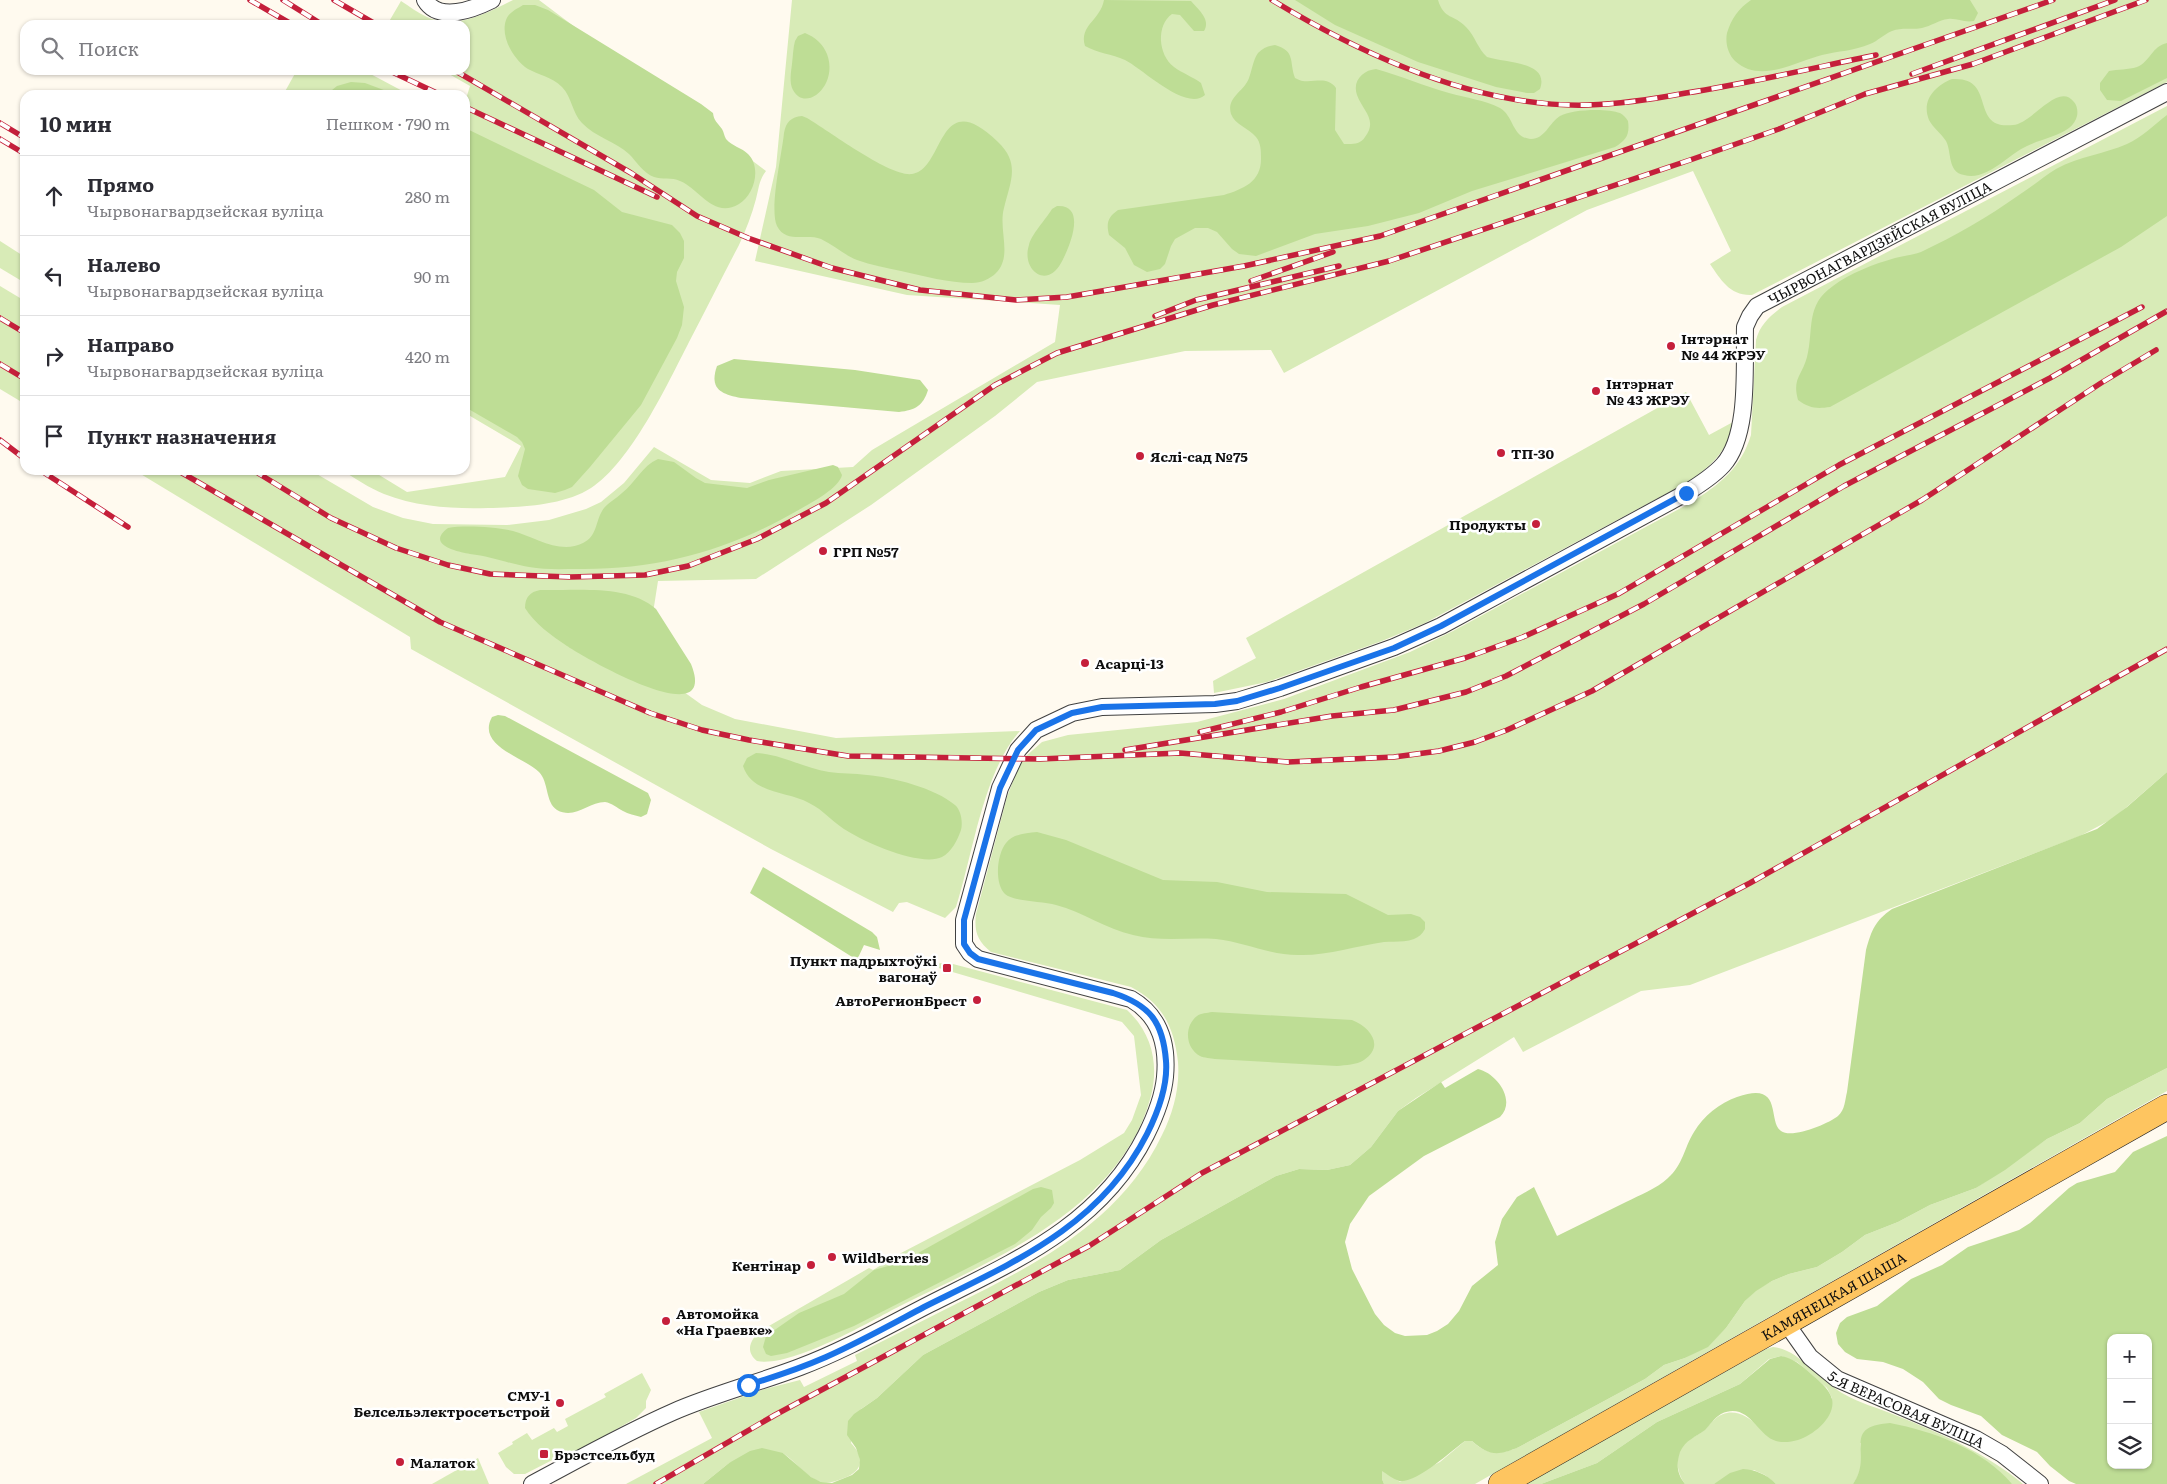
<!DOCTYPE html>
<html lang="ru">
<meta charset="utf-8">
<style>
:root{--surface:#fff;--page:#f2f2f3;--text:#2b2b33;--muted:#7c7c81;--line:#e1e1e2}
body{margin:0;font-family:Literata,serif;background:var(--page);color:var(--text)}
.controls{position:absolute;right:15px;bottom:15px;display:grid;overflow:hidden;border-radius:10px;box-shadow:0 1px 4px #0004}
.controls button{width:45px;height:45px;display:grid;place-items:center;padding:0;border:0;border-bottom:1px solid var(--line);background:var(--surface);color:var(--text);font:25px sans-serif}
.stop{position:absolute;width:15px;height:15px;margin:-11px;border:4px solid #1a73e8;border-radius:50%;background:#fff}
.stop.end{background:#1a73e8;border-color:#fff;box-shadow:0 1px 5px #0008}
.list{margin:0;padding:0;list-style:none}
h2{display:flex;justify-content:space-between;align-items:center;height:65px;margin:0;padding:0 20px;font-size:21px}
h2 small{font-size:16px;font-weight:400;color:var(--muted)}
.list li{display:grid;grid-template-columns:32px 1fr auto;gap:15px;align-items:center;box-sizing:border-box;height:80px;padding:0 20px;border-top:1px solid var(--line)}
.list b{display:block;font-size:19px;white-space:nowrap}
.list p{margin:0;font-size:16px;white-space:nowrap;color:var(--muted)}
.list em{font-size:16px;font-style:normal;color:var(--muted)}
.icon{flex:none;width:28px;height:28px;fill:none;stroke:currentColor;stroke-width:2;stroke-linecap:round;stroke-linejoin:round}
.map{position:relative;flex:none;width:2167px;height:1484px;overflow:hidden}
.search{position:absolute;background:var(--surface);box-shadow:0 1px 4px #0004;left:20px;top:20px;width:450px;height:55px;display:flex;align-items:center;gap:12px;box-sizing:border-box;padding:0 18px;border-radius:15px;color:var(--muted);font-size:19px}
.panel{position:absolute;background:var(--surface);box-shadow:0 1px 4px #0004;left:20px;top:90px;width:450px;height:385px;border-radius:15px}
.map>svg:first-child{display:block}
.green{fill:#d8ebb7}
.forest{fill:#bedd95;fill-rule:evenodd}
.lines{fill:none;stroke-linecap:round;stroke-linejoin:round}
.minor-casing{stroke:#414141;stroke-width:18}
.primary-casing{stroke:#1f1f1f;stroke-width:26}
.minor{stroke:#fff;stroke-width:16}
.primary{stroke:#fec560;stroke-width:25}
.rail-casing{stroke:#c51f3b;stroke-width:5.5}
.rail{stroke:#fff;stroke-width:4;stroke-dasharray:11;stroke-linecap:butt}
.route{stroke:#1a73e8;stroke-width:6}
.poi-dot{fill:#c51f3b;stroke:#fff;stroke-width:2}
.labels{text-anchor:middle;dominant-baseline:central;stroke-width:5;stroke-linejoin:round;paint-order:stroke}
.street-label{font-size:14px;fill:#0e0e0e;stroke:#fff}
.poi-label{font-size:14px;font-weight:bold;fill:#0e0e0e;stroke:#fff;text-anchor:start}
</style>
<div class="map">
<svg width="2167" height="1484" viewBox="0 0 2167 1484">
<rect width="100%" height="100%" fill="#fffaef"/>
<g class="green">
<path d="M513 0H539L766 171C759 180 759 188 756 199 752 214 746 230 739 245 722 277 706 310 689 342 667 385 631 462 591 488 563 506 520 507 488 508 454 509 417 507 384 494 369 488 355 478 341 470H371L407 492 505 477 521 446 465 413V102L470 86 442 70H465V25H387L401 1C409 6 418 13 427 17 456 31 488 12 513 0Z"/>
<path d="M792 0H2167V82L1752 295C1730 296 1721 280 1710 264L1731 251 1693 171 1587 210 1284 373 1271 350 1185 351 1037 382 995 416 871 505 756 579 658 581 645 664 702 705 735 719 836 738 1020 731C983 772 973 854 956 907L945 918 907 902 899 903 893 912 771 849 411 649 410 637 134 470H310L373 507 403 518 433 524 507 525 549 520 586 509 601 502 624 483 654 447 711 480 750 483 781 471 853 467 872 450 1055 342 1060 305 907 295 755 261 776 167Z"/>
<path d="M297 70H363L410 95H283Z"/>
<path d="M2167 106V772L2114 818 2080 836 1690 985 1641 991 1523 1052 1514 1037 1416 1098 1398 1111 1371 1147 1350 1165 1327 1170 1299 1169 1276 1176 1161 1240 1120 1270 1068 1280 1039 1292 923 1355 877 1398 861 1409 851 1443C865 1458 863 1471 844 1478 836 1481 829 1484 821 1482 807 1478 795 1461 783 1453L729 1463 703 1484H626L712 1438 699 1412 765 1389 800 1380 804 1387 857 1361 855 1355C889 1338 922 1321 956 1304 1037 1264 1121 1221 1162 1135 1173 1113 1180 1088 1178 1062 1174 1027 1163 1004 1131 987L991 952C977 941 974 931 976 914L1007 797 1018 768 1025 757 1042 742 1068 735 1197 722 1284 699 1410 652 1453 631 1692 502C1720 484 1741 468 1751 435L1756 340C1760 325 1769 317 1782 307Z"/>
<path d="M0 241 25 257V283L0 268Z"/>
<path d="M0 286 25 301V404L0 389Z"/>
<path d="M1686 392 1709 435 1733 422C1729 451 1709 468 1686 483L1425 623 1382 641 1267 682 1214 693 1213 681 1256 658 1246 638Z"/>
<path d="M941 963 953 964 1127 1010C1152 1033 1159 1064 1151 1096 1121 1209 994 1259 900 1306 869 1322 791 1368 757 1361 744 1351 751 1338 762 1330L869 1268 873 1270 901 1253 1080 1160 1124 1133 1132 1120 1141 1095 1134 1036 1122 1022 932 966Z"/>
<path d="M2167 1068V1091L1475 1484H1384L1382 1479V1470L1400 1482 1440 1462 1465 1441H1472C1486 1455 1501 1455 1519 1447L1645 1379 1664 1365 1685 1358 1708 1346 1726 1328 1745 1301 1756 1290 1772 1281 1789 1274 1817 1267 1842 1252 1865 1235 1898 1222 1930 1205 1976 1188 2047 1139 2080 1123 2107 1099Z"/>
<path d="M1773 1347C1798 1349 1820 1380 1842 1393 1859 1403 1878 1408 1895 1415 1940 1433 1986 1453 2023 1484H2012L1860 1443C1863 1459 1863 1470 1853 1484H1776L1765 1475 1754 1470 1714 1484H1685C1675 1470 1674 1451 1689 1439 1694 1436 1699 1435 1703 1431 1707 1428 1710 1423 1714 1420 1729 1406 1746 1414 1758 1426L1832 1407V1398L1827 1388 1797 1362 1781 1356 1769 1359 1740 1384 1657 1422 1597 1463 1541 1484H1525L1766 1349Z"/>
<path d="M642 1373 651 1390 646 1401V1408L636 1418 578 1451 562 1455 525 1474H514L506 1467 498 1453 513 1444 512 1442 527 1433 532 1440 554 1428 557 1432 568 1426 565 1419 606 1397 604 1394Z"/>
<path d="M478 1458 489 1484H432Z"/>
</g>
<g class="forest">
<path d="M1104 0 1191 1C1199 10 1211 20 1204 31H1194L1180 15 1172 14C1156 25 1158 55 1174 67 1182 73 1193 77 1201 83L1205 95C1186 112 1143 69 1125 60 1112 54 1097 53 1085 46 1079 25 1100 21 1104 0Z"/>
<path d="M1295 0H1438C1444 20 1454 14 1466 27 1475 36 1478 49 1487 57 1505 63 1550 61 1540 89L1534 93H1527L1496 87 1418 62 1335 25Z"/>
<path d="M1751 0H1970L1978 13 1974 21C1964 23 1957 18 1948 19 1939 20 1931 26 1922 28 1912 30 1902 27 1892 31 1884 34 1878 41 1870 44 1854 51 1838 51 1822 55 1795 62 1760 84 1735 61 1728 54 1725 43 1727 33 1731 19 1739 8 1751 0Z"/>
<path d="M523 5H535L548 10 701 104 713 113C714 121 717 122 722 129 724 132 724 136 726 139 732 146 742 148 748 154 762 168 754 195 739 204 713 219 700 189 680 181 672 177 662 180 654 177 643 173 637 162 629 154 615 141 595 137 582 123 572 113 572 97 562 87 552 77 539 75 528 69 514 60 500 37 506 20 509 12 517 9 523 5Z"/>
<path d="M805 33C815 37 823 44 827 54 839 86 805 113 793 90 789 83 791 72 792 64 793 56 793 48 795 41L798 36Z"/>
<path d="M2167 43V78L2121 101 2107 100 2100 90V83L2109 71C2118 69 2128 70 2137 67 2150 62 2152 46 2167 43Z"/>
<path d="M1275 45C1296 51 1289 62 1295 78 1309 87 1325 73 1336 88L1335 130 1344 144C1352 144 1360 145 1365 137 1378 120 1363 111 1357 95 1352 81 1363 70 1376 69 1401 76 1424 86 1449 93 1466 98 1485 100 1500 108 1514 116 1512 138 1531 139 1545 139 1549 123 1560 116 1571 109 1608 108 1620 113 1624 115 1626 118 1628 121 1630 135 1626 140 1615 147L1472 191 1419 213 1368 226 1315 234 1256 256 1239 254 1232 249 1217 232 1208 228H1195L1175 239 1171 246 1165 264 1160 269 1147 272 1134 265 1125 248 1109 235C1106 223 1108 217 1118 210L1224 195C1243 189 1261 182 1261 159 1261 151 1261 143 1256 137 1249 128 1235 125 1231 114 1226 97 1244 92 1249 78 1252 70 1253 60 1258 53 1263 48 1268 46 1275 45Z"/>
<path d="M1952 79C1998 76 1968 130 2013 125 2032 124 2058 81 2074 102 2077 105 2078 111 2077 116 2076 120 2073 125 2069 128 2057 137 2041 139 2027 146 2007 155 1988 181 1964 175 1947 172 1952 152 1946 141 1941 133 1933 128 1929 120 1921 100 1935 86 1952 79Z"/>
<path d="M351 82 365 83 397 95H326L337 86Z"/>
<path d="M2167 115V216L2121 247 1830 407C1816 409 1809 408 1798 400 1792 378 1802 376 1807 357 1814 330 1805 305 1833 286 1850 273 1874 264 1895 258 1903 256 1913 255 1921 252 1955 236 1988 217 2019 195 2032 187 2043 177 2056 169 2080 156 2104 154 2127 144 2142 137 2154 125 2167 115Z"/>
<path d="M802 116 807 118C829 131 890 177 912 174 945 170 937 83 998 142 1021 164 1010 182 1004 208 998 230 1013 256 996 273 990 279 981 283 972 283 949 283 924 276 901 271 887 268 871 265 857 260 844 255 834 245 821 239 806 233 786 244 777 226 769 209 782 154 784 133 786 122 791 117 802 116Z"/>
<path d="M465 128 594 190 622 212 672 225 680 233 684 241V258L677 272 676 281 684 307 682 325 677 338 641 405 590 467 572 487 565 490 555 493 528 489 522 485 518 476 525 449 522 442 517 437 465 407Z"/>
<path d="M1057 206C1088 204 1069 249 1061 263 1046 290 1021 269 1029 245 1031 235 1046 219 1052 209Z"/>
<path d="M734 359 855 370 920 380 928 390C923 406 915 410 899 412L741 398C721 394 709 389 717 366Z"/>
<path d="M658 459 674 462 696 478 705 483 747 488 769 480 833 465 838 467 842 475C839 489 807 505 795 512 727 551 657 570 578 569 562 569 545 570 529 567 509 564 491 556 470 554 458 552 425 545 448 528 464 525 496 527 513 531 535 537 560 555 583 543 598 536 595 520 604 508 609 502 616 499 622 493 635 483 642 466 658 459Z"/>
<path d="M540 590C576 591 628 584 656 609L691 664C720 736 585 658 567 646 552 636 534 623 525 608 525 597 530 592 540 590Z"/>
<path d="M498 715 505 716 648 793 651 800 647 814 641 817C635 815 628 814 623 811 617 808 612 803 605 802 588 802 575 820 557 810 545 802 549 782 539 772 524 757 476 746 492 717Z"/>
<path d="M756 753C781 754 804 768 829 772 841 774 854 773 867 775 892 777 935 788 955 805 961 810 963 822 961 830 958 839 951 853 942 857 921 867 867 843 849 832 834 824 824 810 809 803 787 791 752 794 743 766L747 758Z"/>
<path d="M2167 772V1068L2107 1099 2080 1123 2047 1139 2005 1170 1976 1188 1930 1205 1898 1222 1865 1235 1842 1252 1817 1267 1789 1274 1772 1281 1756 1291 1745 1301 1726 1328 1708 1347 1685 1358 1664 1365 1645 1379 1519 1447C1498 1456 1489 1456 1472 1441H1465C1451 1451 1416 1484 1399 1481 1393 1479 1387 1474 1382 1471V1479L1384 1484H703L729 1463 750 1451 762 1448 783 1453 811 1477 821 1482 832 1483 852 1475 859 1469 860 1460 856 1448 847 1435 848 1421 854 1414 877 1398 923 1355 1039 1292 1068 1280 1120 1270 1161 1240 1276 1176 1299 1169 1327 1170 1350 1165 1371 1147 1398 1111 1441 1082 1445 1088 1478 1069C1496 1073 1517 1100 1500 1117L1424 1156 1369 1196 1350 1224 1345 1242 1352 1269 1375 1314 1384 1325 1395 1333 1405 1336 1427 1335 1437 1331 1448 1324 1459 1311 1472 1286 1498 1265 1495 1242 1502 1219 1517 1197 1534 1187 1557 1236C1580 1225 1603 1213 1626 1202 1640 1195 1656 1189 1668 1178 1683 1165 1684 1148 1694 1132 1703 1116 1720 1103 1737 1097 1784 1080 1767 1121 1781 1131 1792 1139 1828 1124 1838 1116 1845 1110 1845 1100 1847 1092L1866 950C1872 929 1875 921 1892 909L2097 829 2127 807Z"/>
<path d="M1037 832 1066 840 1163 880 1217 882 1267 892 1346 894 1388 915 1411 914 1420 917 1425 922V929C1422 934 1419 937 1414 939 1404 943 1394 941 1384 942 1355 946 1327 956 1298 955 1269 955 1244 942 1216 939 1188 937 1161 942 1133 935 1106 929 1083 912 1056 905 1043 901 1014 902 1005 894 994 883 997 854 1006 843 1013 834 1026 833 1037 832Z"/>
<path d="M763 867 872 932 877 937 880 950 864 945 857 960 750 893Z"/>
<path d="M1212 1012 1352 1020C1370 1027 1385 1046 1364 1060 1356 1065 1346 1065 1337 1066L1215 1059C1211 1058 1204 1058 1200 1056 1185 1048 1184 1026 1197 1016 1201 1013 1207 1013 1212 1012Z"/>
<path d="M2167 1136V1484H2076L2069 1481 2050 1466 2037 1452 2002 1435 1981 1416 1951 1405 1939 1399 1923 1382 1903 1369 1883 1362 1857 1359 1845 1352 1838 1344 1836 1333 1840 1323 1847 1317 1877 1306 1911 1279 1942 1265 1968 1247 2019 1230 2030 1223 2069 1188 2077 1183 2115 1172 2133 1152ZM2111 1338H2148V1465H2111Z"/>
<path d="M1041 1187 1052 1190 1054 1203 1051 1208 1041 1217 1032 1230 1015 1244 854 1326 787 1353 771 1356 766 1354 763 1347 766 1336 799 1313 844 1294 874 1270 902 1262 1033 1189Z"/>
<path d="M1781 1356C1793 1358 1801 1365 1810 1373 1818 1380 1829 1388 1832 1399 1836 1417 1814 1435 1798 1440 1791 1442 1783 1443 1776 1441 1757 1436 1749 1401 1721 1414 1714 1418 1710 1425 1705 1430 1696 1437 1685 1440 1680 1452 1676 1465 1677 1474 1685 1484H1541L1597 1463 1657 1422 1740 1384 1770 1359Z"/>
<path d="M1890 1423C1933 1431 1984 1450 2012 1484H1853C1875 1454 1839 1427 1890 1423Z"/>
<path d="M1743 1469C1756 1470 1766 1474 1776 1484H1714L1730 1473Z"/>
</g>
<g class="lines">
<defs>
<g id="minor">
<path d="M425 0C439 23 474 9 492 0"/>
<path id="s1" d="M1786 1323 1810 1357 1837 1379 1976 1439 2002 1454 2040 1484"/>
<path id="s2" d="M532 1484C579 1459 625 1433 673 1412 714 1394 758 1383 800 1367 845 1350 887 1326 930 1304 1015 1261 1101 1225 1146 1135 1155 1117 1163 1098 1165 1077 1168 1045 1160 1016 1131 999L978 959 970 953 964 944V920L1000 788 1018 750 1036 730 1072 713 1102 707 1215 704 1237 701 1280 688 1394 647 1441 626 1686 493C1699 485 1713 476 1723 465 1750 435 1744 367 1745 327L1750 316 1757 306 2167 92"/>
</g>
<g id="primary">
<path id="s3" d="M1501 1484 2167 1107"/>
</g>
</defs>
<use href="#minor" class="minor-casing"/>
<use href="#primary" class="primary-casing"/>
<use href="#minor" class="minor"/>
<use href="#primary" class="primary"/>
<defs>
<g id="rail">
<path d="M250 0 293 25"/>
<path d="M283 0 323 25"/>
<path d="M334 0 377 25"/>
<path d="M1272 0C1364 56 1479 108 1588 105 1621 104 1654 99 1686 93 1750 83 1813 68 1876 55"/>
<path d="M388 70 441 95"/>
<path d="M454 70 631 173 697 216 748 238 832 268 920 290 1016 300 1067 297 1119 288 1244 266 1380 236 2053 0"/>
<path d="M1912 74 2115 0"/>
<path d="M465 107 657 197"/>
<path d="M0 123 25 138"/>
<path d="M0 139 25 154"/>
<path d="M1251 281 1333 252"/>
<path d="M1155 316 1196 300 1339 266"/>
<path d="M0 318 25 333"/>
<path d="M0 364 25 379"/>
<path d="M0 440 25 459"/>
<path d="M40 470 128 527"/>
<path d="M177 470 440 622 650 713 702 730 749 740 848 756 1040 759 1180 753 1288 762 1394 757 1439 751 1475 742 1507 730 1592 691 1922 500 2101 383 2156 350"/>
<path d="M253 470 331 518 396 548 448 565 490 574 570 577 645 575 688 566 757 539 826 503 995 385 1057 353 1213 305 1389 261 1690 160 1779 129 1865 94 1973 64 2146 0"/>
<path d="M1200 732 1281 712 1361 687 1465 658 1523 637 1618 594 1839 465 2142 307"/>
<path d="M1125 750 1332 716 1394 710 1466 692 1506 676 1644 604 1844 486 2050 378 2167 311"/>
<path d="M656 1484 775 1415 1089 1246 1202 1173 1750 883 2167 649"/>
</g>
</defs>
<use href="#rail" class="rail-casing"/>
<use href="#rail" class="rail"/>
</g>
<g class="lines">
<path class="route" d="M748 1385C774 1377 801 1368 826 1357 860 1342 892 1324 924 1307 1012 1263 1100 1227 1147 1134 1158 1112 1168 1086 1166 1061 1163 1022 1150 1005 1113 993L978 959 970 953 964 944V920L1000 788 1018 750 1036 730 1072 713 1102 707 1215 704 1237 701 1280 688 1394 648 1441 626 1686 493"/>
</g>
<g class="poi-dot">
<circle cx="1671" cy="346" r="5"/>
<circle cx="1596" cy="391" r="5"/>
<circle cx="1501" cy="453" r="5"/>
<circle cx="1140" cy="456" r="5"/>
<circle cx="1536" cy="524" r="5"/>
<circle cx="823" cy="551" r="5"/>
<circle cx="1085" cy="663" r="5"/>
<rect x="942" y="963" width="10" height="10" rx="2.5"/>
<circle cx="977" cy="1000" r="5"/>
<circle cx="832" cy="1257" r="5"/>
<circle cx="811" cy="1265" r="5"/>
<circle cx="666" cy="1321" r="5"/>
<circle cx="560" cy="1403" r="5"/>
<rect x="539" y="1449" width="10" height="10" rx="2.5"/>
<circle cx="400" cy="1462" r="5"/>
</g>
<g class="labels">
<g class="street-label">
<text stroke="none"><textPath href="#s2" startOffset="2331">ЧЫРВОНАГВАРДЗЕЙСКАЯ ВУЛІЦА</textPath></text>
<text stroke="none"><textPath href="#s3" startOffset="382">КАМЯНЕЦКАЯ ШАША</textPath></text>
<text stroke="none"><textPath href="#s1" startOffset="152">5-Я ВЕРАСОВАЯ ВУЛІЦА</textPath></text>
</g>
<g class="poi-label">
<text x="1681" y="338">Інтэрнат<tspan x="1681" dy="16">№ 44 ЖРЭУ</tspan></text>
<text x="1606" y="383">Інтэрнат<tspan x="1606" dy="16">№ 43 ЖРЭУ</tspan></text>
<text x="1511" y="453">ТП-30</text>
<text x="1150" y="456">Яслі-сад №75</text>
<text x="1526" y="524" text-anchor="end">Продукты</text>
<text x="833" y="551">ГРП №57</text>
<text x="1095" y="663">Асарці-13</text>
<text x="937" y="960" text-anchor="end">Пункт падрыхтоўкі<tspan x="937" dy="16">вагонаў</tspan></text>
<text x="967" y="1000" text-anchor="end">АвтоРегионБрест</text>
<text x="842" y="1257">Wildberries</text>
<text x="801" y="1265" text-anchor="end">Кентінар</text>
<text x="676" y="1313">Автомойка<tspan x="676" dy="16">«На Граевке»</tspan></text>
<text x="550" y="1395" text-anchor="end">СМУ-1<tspan x="550" dy="16">Белсельэлектросетьстрой</tspan></text>
<text x="554" y="1454">Брэстсельбуд</text>
<text x="410" y="1462">Малаток</text>
</g>
</g>
</svg>
<div class="controls">
<button>+</button>
<button>−</button>
<button><svg class="icon" aria-label="layers" viewBox="0 0 24 24"><path d="M12 4l9 5-9 5-9-5zM3 14l9 5 9-5"/></svg></button>
</div>
<div class="stop" style="left:748px;top:1385px"></div>
<div class="stop end" style="left:1686px;top:493px"></div>
<div class="search"><svg class="icon" aria-label="search" viewBox="0 0 24 24"><circle cx="10" cy="10" r="6"/><path d="M15 15l6 6"/></svg>Поиск</div>
<section class="panel">
<h2>10 мин<small>Пешком · 790 m</small></h2>
<ul class="list">
<li><svg class="icon" aria-label="ahead" viewBox="0 0 24 24"><path d="M12 20V5M6 11l6-6 6 6"/></svg><div><b>Прямо</b><p>Чырвонагвардзейская вуліца</p></div><em>280 m</em></li>
<li><svg class="icon" aria-label="left" viewBox="0 0 24 24"><path d="M17 20v-9H6M10 6l-5 5 5 5"/></svg><div><b>Налево</b><p>Чырвонагвардзейская вуліца</p></div><em>90 m</em></li>
<li><svg class="icon" aria-label="right" viewBox="0 0 24 24"><path d="M7 20v-9h11M14 6l5 5-5 5"/></svg><div><b>Направо</b><p>Чырвонагвардзейская вуліца</p></div><em>420 m</em></li>
<li><svg class="icon" aria-label="arrive" viewBox="0 0 24 24"><path d="M6 21V4h12l-3 4 3 4H6"/></svg><div><b>Пункт назначения</b></div></li>
</ul>
</section>
</div>
